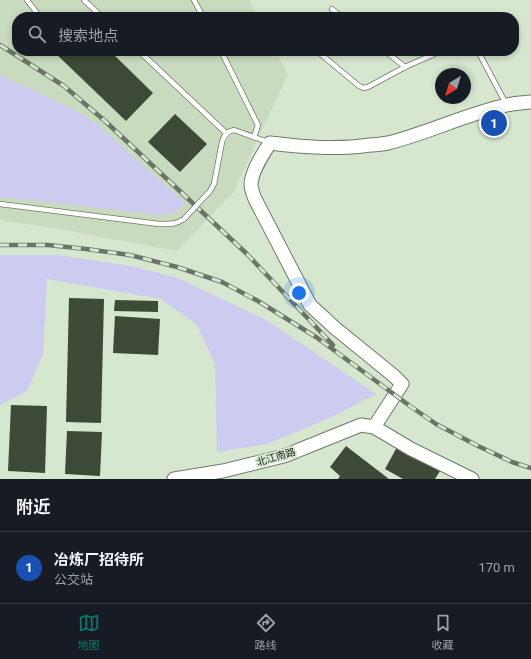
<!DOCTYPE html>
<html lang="zh">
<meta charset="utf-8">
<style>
:root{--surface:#171b24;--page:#20242c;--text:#f1f3f6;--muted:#9ea1a6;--line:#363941;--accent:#0f766e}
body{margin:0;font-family:Roboto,"Noto Sans SC",sans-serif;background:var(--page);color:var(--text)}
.compass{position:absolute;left:435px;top:68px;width:36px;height:36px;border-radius:50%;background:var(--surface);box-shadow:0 2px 6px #0003;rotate:218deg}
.you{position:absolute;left:299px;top:293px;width:14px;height:14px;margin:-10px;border:3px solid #fff;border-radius:50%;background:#1a73e8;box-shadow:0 0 0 6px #1a73e833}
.badge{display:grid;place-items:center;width:26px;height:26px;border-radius:50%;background:var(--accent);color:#fff;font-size:13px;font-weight:700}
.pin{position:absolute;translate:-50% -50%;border:2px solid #fff;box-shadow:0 1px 4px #0006}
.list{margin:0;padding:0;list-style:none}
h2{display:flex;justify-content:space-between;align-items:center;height:52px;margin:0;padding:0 16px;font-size:17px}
h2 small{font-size:13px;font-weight:400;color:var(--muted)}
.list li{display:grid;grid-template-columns:26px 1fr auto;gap:12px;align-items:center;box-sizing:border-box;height:72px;padding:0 16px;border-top:1px solid var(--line)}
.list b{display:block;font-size:15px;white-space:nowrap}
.list p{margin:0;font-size:13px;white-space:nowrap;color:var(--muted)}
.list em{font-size:13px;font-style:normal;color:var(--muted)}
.icon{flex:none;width:22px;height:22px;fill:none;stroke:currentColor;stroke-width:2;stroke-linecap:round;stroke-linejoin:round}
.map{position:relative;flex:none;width:531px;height:479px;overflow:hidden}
.search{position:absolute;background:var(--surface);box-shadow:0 2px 6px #0003;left:12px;right:12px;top:12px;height:44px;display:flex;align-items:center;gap:10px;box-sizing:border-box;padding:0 14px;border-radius:16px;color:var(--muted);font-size:15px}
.sheet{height:124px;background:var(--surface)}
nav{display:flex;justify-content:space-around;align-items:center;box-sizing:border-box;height:56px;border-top:1px solid var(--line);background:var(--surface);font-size:11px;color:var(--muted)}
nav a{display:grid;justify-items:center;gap:2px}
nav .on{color:var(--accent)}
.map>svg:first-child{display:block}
.built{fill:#c8dbbe}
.green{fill:#cecbf0}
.building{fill:#3d4a37}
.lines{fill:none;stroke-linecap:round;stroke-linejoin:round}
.lane-casing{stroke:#6d7b66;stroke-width:6}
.secondary-casing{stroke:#6d7b66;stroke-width:15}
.lane{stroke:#fff;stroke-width:4.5}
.secondary{stroke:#fff;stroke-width:13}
.rail-casing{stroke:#6b7566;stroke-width:4.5}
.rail{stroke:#d6e6cf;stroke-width:3;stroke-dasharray:9;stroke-linecap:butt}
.lane-bridge-casing{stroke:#6d7b66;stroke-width:6;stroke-linecap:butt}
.lane-bridge{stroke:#fff;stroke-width:4.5}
.labels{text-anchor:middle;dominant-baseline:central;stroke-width:4;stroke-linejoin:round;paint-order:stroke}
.street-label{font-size:10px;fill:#22271f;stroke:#d6e6cf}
</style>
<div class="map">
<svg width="531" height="479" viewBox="0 0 531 479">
<rect width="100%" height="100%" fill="#d6e6cf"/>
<path class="built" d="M0 0H249L258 17H17V51H275L288 74 233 193 177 251 60 229 0 220Z"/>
<g class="green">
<path d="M0 75 66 106 83 115 100 127 185 203C175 213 174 214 160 215L0 197Z"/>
<path d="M0 255H57L131 266 178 278 266 320 376 394 332 417 267 444 217 452 215 364 197 325 161 299 47 279 43 354 27 391 0 405Z"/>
</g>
<g class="building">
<path d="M53 51H110L153 93 126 121Z"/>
<path d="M175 114 207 144 180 172 148 142Z"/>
<path d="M69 298 104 299 101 423 66 422Z"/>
<path d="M115 300 158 301V312L114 311Z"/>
<path d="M115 316 160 319 158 355 113 353Z"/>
<path d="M11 405 47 406 45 473 8 471Z"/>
<path d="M67 431 102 432 100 476 65 474Z"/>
<path d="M346 446 389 479H338L340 476 330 467Z"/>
<path d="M397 447 440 471 435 479H403L385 469Z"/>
</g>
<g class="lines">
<defs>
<g id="lane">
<path d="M27 0 40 17"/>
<path d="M84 0 102 17"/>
<path d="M194 0 203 17"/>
<path d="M332 9 342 17"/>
<path d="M139 51 226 133"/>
<path d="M221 51 258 125 254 137"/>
<path d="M317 51 359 86 364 88 368 87 405 67 441 51"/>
<path d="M385 51 405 67"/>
<path d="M478 51 506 104"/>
<path d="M214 184 222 142C224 135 227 131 234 130L268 142"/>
<path d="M0 204 159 224C169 224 175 225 184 219"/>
</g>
<g id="secondary">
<path d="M374 427 402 384 394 376 335 328 310 305 255 199C253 194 251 189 251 184 252 170 263 154 270 143 303 147 337 150 370 145 376 145 382 144 388 143 428 133 466 114 507 105 515 103 523 103 531 102"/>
<path d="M174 479 223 471 284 456 361 425 374 427 411 449 472 479"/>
</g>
</defs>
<use href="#lane" class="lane-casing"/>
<use href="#secondary" class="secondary-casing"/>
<use href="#lane" class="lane"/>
<use href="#secondary" class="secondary"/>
<defs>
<g id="rail">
<path d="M0 45 64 86 105 121 247 254 333 345"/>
<path d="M0 245H48L86 249 130 255 177 267 222 282 258 301 316 337 410 406 436 424 478 446 512 462 531 468"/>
</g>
</defs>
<use href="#rail" class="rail-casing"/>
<use href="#rail" class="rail"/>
<defs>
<path id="lane-bridge" d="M184 219 210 191 214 184"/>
</defs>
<use href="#lane-bridge" class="lane-bridge-casing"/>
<use href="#lane-bridge" class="lane-bridge"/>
</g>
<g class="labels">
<g class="street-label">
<text transform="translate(276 457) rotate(-16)">北江南路</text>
</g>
</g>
</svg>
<svg class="compass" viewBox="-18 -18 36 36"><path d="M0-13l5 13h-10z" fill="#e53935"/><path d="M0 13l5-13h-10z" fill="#9ea1a6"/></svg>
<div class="you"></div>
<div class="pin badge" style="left:494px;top:123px;background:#1a4fb4">1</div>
<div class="search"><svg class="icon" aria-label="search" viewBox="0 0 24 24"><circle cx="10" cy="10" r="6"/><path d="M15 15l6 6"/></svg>搜索地点</div>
</div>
<section class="sheet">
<h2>附近<small></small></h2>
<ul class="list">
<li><span class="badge" style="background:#1a4fb4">1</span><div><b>冶炼厂招待所</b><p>公交站</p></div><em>170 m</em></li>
</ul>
</section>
<nav>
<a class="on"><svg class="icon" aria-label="map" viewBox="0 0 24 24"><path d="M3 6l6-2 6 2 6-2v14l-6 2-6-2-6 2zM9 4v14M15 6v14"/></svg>地图</a>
<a><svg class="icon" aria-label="directions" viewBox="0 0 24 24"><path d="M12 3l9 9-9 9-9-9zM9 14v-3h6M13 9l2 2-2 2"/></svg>路线</a>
<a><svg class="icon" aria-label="saved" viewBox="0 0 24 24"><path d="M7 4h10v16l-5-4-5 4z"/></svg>收藏</a>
</nav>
